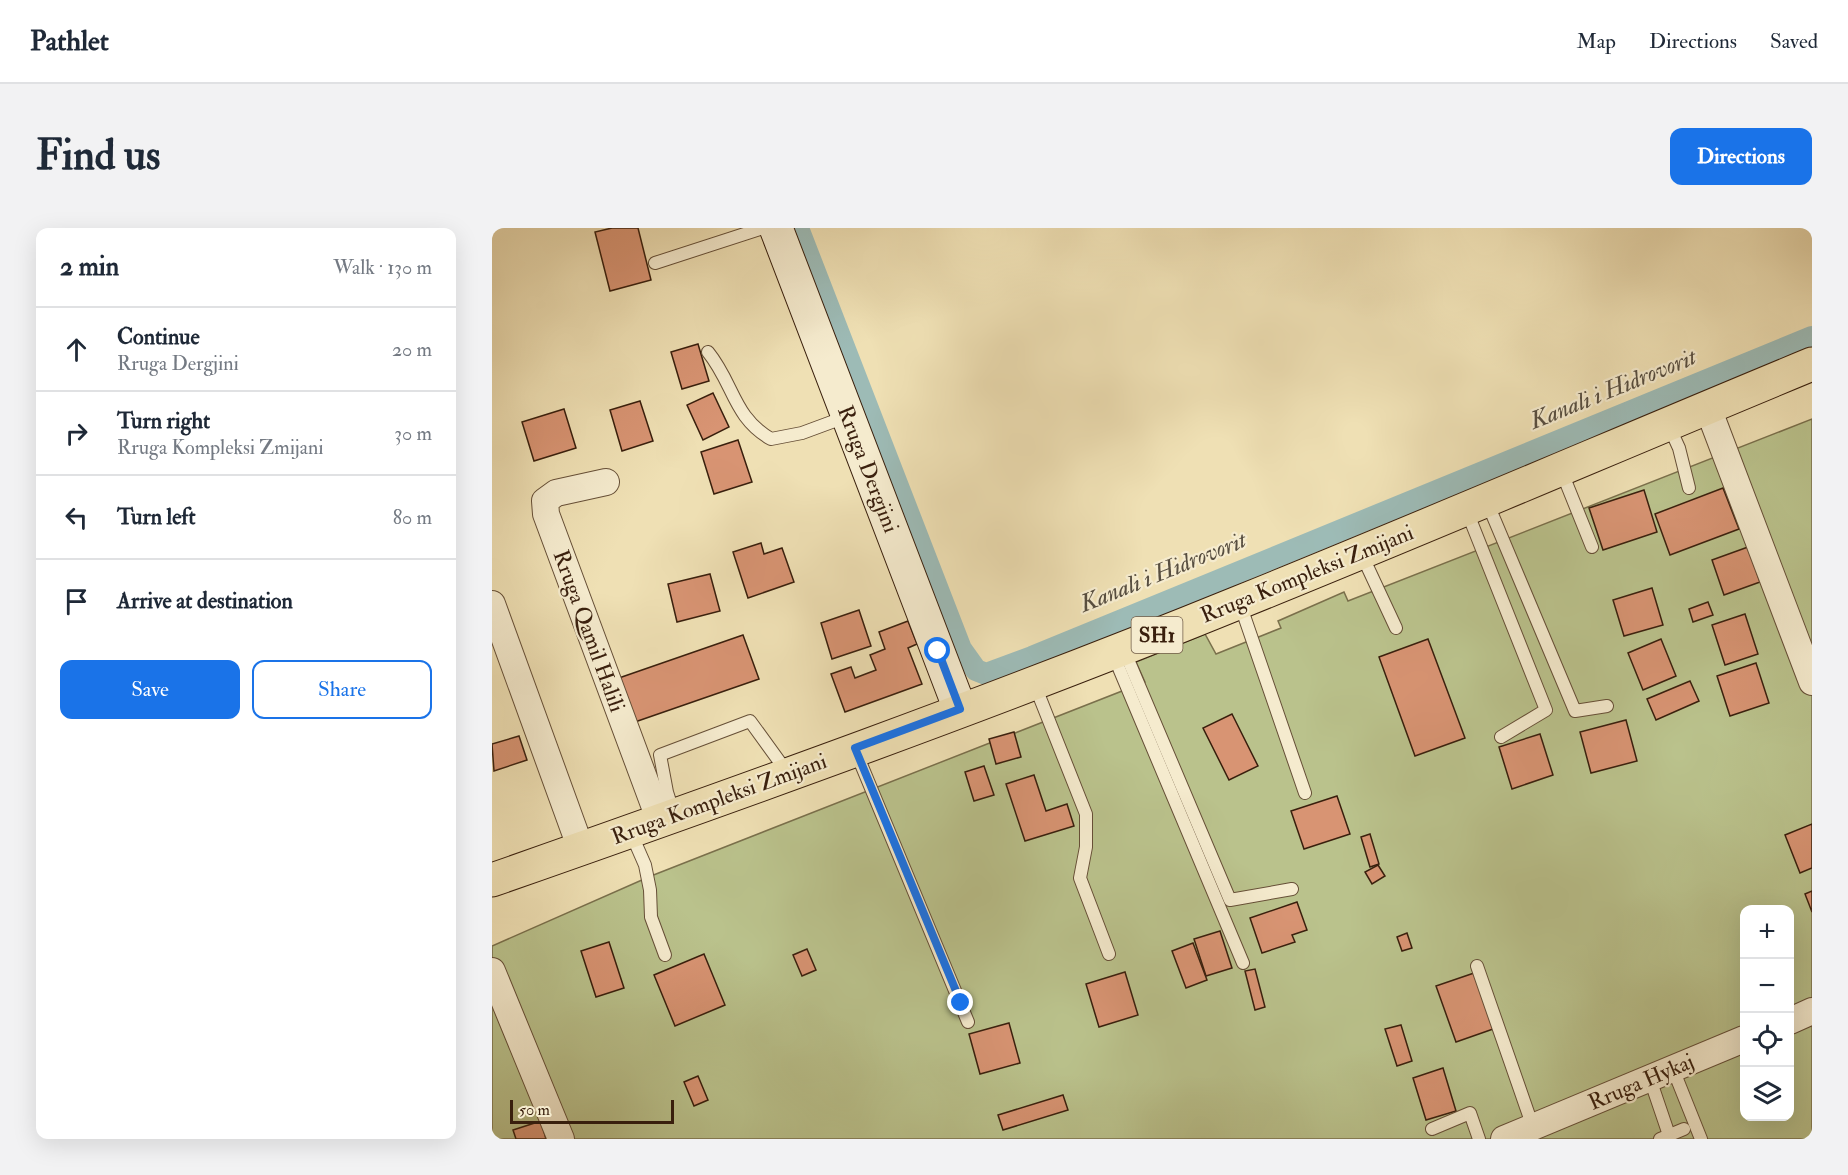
<!DOCTYPE html>
<meta charset="utf-8">
<style>
:root{--surface:#fff;--page:#f2f2f3;--text:#1f2937;--muted:#747a83;--line:#e0e1e3;--accent:#1a73e8}
body{margin:0;font-family:"IM FELL Double Pica",serif;background:var(--page);color:var(--text)}
.controls{position:absolute;right:18px;bottom:18px;display:grid;overflow:hidden;border-radius:12px;box-shadow:0 6px 24px #0002}
.controls button{width:54px;height:54px;display:grid;place-items:center;padding:0;border:0;border-bottom:2px solid var(--line);background:var(--surface);color:var(--text);font:30px sans-serif}
.scale{position:absolute;left:18px;bottom:15px;width:164px;box-sizing:border-box;padding-left:6px;border:3px solid #391f0d;border-top:0;font-size:16px;line-height:21px;white-space:nowrap;color:#391f0d;-webkit-text-stroke:4px #f5ebce;paint-order:stroke}
.stop{position:absolute;width:18px;height:18px;margin:-14px;border:4px solid #1a73e8;border-radius:50%;background:#fff}
.stop.end{background:#1a73e8;border-color:#fff;box-shadow:0 2px 6px #0008}
.list{margin:0;padding:0;list-style:none}
h2{display:flex;justify-content:space-between;align-items:center;height:78px;margin:0;padding:0 24px;font-size:26px}
h2 small{font-size:20px;font-weight:400;color:var(--muted)}
.list li{display:grid;grid-template-columns:39px 1fr auto;gap:18px;align-items:center;box-sizing:border-box;height:84px;padding:0 24px;border-top:2px solid var(--line)}
.list b{display:block;font-size:22px;white-space:nowrap}
.list p{margin:0;font-size:20px;white-space:nowrap;color:var(--muted)}
.list em{font-size:20px;font-style:normal;color:var(--muted)}
.actions{display:flex;gap:12px;padding:18px 24px}
.actions a{flex:1;padding:14px 0;border:2px solid var(--accent);border-radius:12px;text-align:center;font-size:21px;color:var(--accent)}
.actions .main{background:var(--accent);color:#fff}
.icon{flex:none;width:33px;height:33px;fill:none;stroke:currentColor;stroke-width:2;stroke-linecap:round;stroke-linejoin:round}
.map{position:relative;flex:none;width:1320px;height:911px;overflow:hidden;border-radius:12px}
header{display:flex;align-items:center;gap:36px;box-sizing:border-box;height:84px;padding:0 30px;background:var(--surface);border-bottom:2px solid var(--line)}
header strong{font-size:28px}
nav{display:flex;gap:33px;margin-inline-start:auto;font-size:21px}
.intro{display:flex;align-items:center;justify-content:space-between;box-sizing:border-box;height:144px;padding:0 36px}
h1{margin:0;font-size:42px}
.button{padding:15px 27px;border-radius:12px;background:var(--accent);color:#fff;font-size:21px;font-weight:700}
main{display:flex;gap:36px;padding:0 36px}
aside{flex:1;background:var(--surface);border-radius:12px;box-shadow:0 6px 24px #0002}
.map>svg:first-child{display:block}
.green{fill:#bac28c;stroke:#7a704c;stroke-width:1.5;fill-rule:evenodd}
.lines{fill:none;stroke-linecap:round;stroke-linejoin:round}
.canal{stroke:#9dbbb6;stroke-width:22}
.building{fill:#d89473;stroke:#391f0d;stroke-width:1.5}
.lane-casing{stroke:#664f37;stroke-width:14}
.street-casing{stroke:#664f37;stroke-width:28}
.secondary-casing{stroke:#391f0d;stroke-width:35}
.primary-casing{stroke:#391f0d;stroke-width:35}
.lane{stroke:#f5ebce;stroke-width:12}
.street{stroke:#f5ebce;stroke-width:26}
.secondary{stroke:#f5ebce;stroke-width:33}
.primary{stroke:#efe0b4;stroke-width:33}
.route{stroke:#1a73e8;stroke-width:8}
.labels{text-anchor:middle;dominant-baseline:central;stroke-width:4.5;stroke-linejoin:round;paint-order:stroke}
.shield{fill:#f5ebce;stroke:#715c47;stroke-width:1.5}
.shield-label{font-size:21px;font-weight:bold;fill:#391f0d}
.street-label{font-size:22px;fill:#391f0d;stroke:#f5ebce}
.water-label{font-size:24px;font-style:italic;fill:#574e40;stroke:#f5ebce}
</style>
<header>
<strong>Pathlet</strong>
<nav><a>Map</a><a>Directions</a><a>Saved</a></nav>
</header>
<div class="intro"><h1>Find us</h1><a class="button">Directions</a></div>
<main>
<aside>
<h2>2 min<small>Walk · 130 m</small></h2>
<ul class="list">
<li><svg class="icon" aria-label="ahead" viewBox="0 0 24 24"><path d="M12 20V5M6 11l6-6 6 6"/></svg><div><b>Continue</b><p>Rruga Dergjini</p></div><em>20 m</em></li>
<li><svg class="icon" aria-label="right" viewBox="0 0 24 24"><path d="M7 20v-9h11M14 6l5 5-5 5"/></svg><div><b>Turn right</b><p>Rruga Kompleksi Zmijani</p></div><em>30 m</em></li>
<li><svg class="icon" aria-label="left" viewBox="0 0 24 24"><path d="M17 20v-9H6M10 6l-5 5 5 5"/></svg><div><b>Turn left</b></div><em>80 m</em></li>
<li><svg class="icon" aria-label="arrive" viewBox="0 0 24 24"><path d="M6 21V4h12l-3 4 3 4H6"/></svg><div><b>Arrive at destination</b></div></li>
</ul>
<div class="actions"><a class="main">Save</a><a>Share</a></div>
</aside>
<div class="map">
<svg width="1320" height="911" viewBox="0 0 1320 911">
<rect width="100%" height="100%" fill="#efe0b4"/>
<filter id="stains"><feTurbulence type="fractalNoise" baseFrequency=".00333" numOctaves="4"/><feColorMatrix values="0 0 0 0 .2 0 0 0 0 .09 0 0 0 0 .02 0 0 0 .5 -.17"/></filter>
<radialGradient id="worn" r=".72"><stop offset=".6" stop-color="#630" stop-opacity="0"/><stop offset="1" stop-color="#630" stop-opacity=".3"/></radialGradient>
<path class="green" d="M1320 191V911H0V718L159 648 653 454 644 434 713 406 724 426 789 400 786 393 852 364 856 373ZM1252 682H1298V888H1252Z"/>
<g class="lines">
<path class="canal" d="M306 0 469 421 484 442 494 446 540 429 1320 109"/>
</g>
<g class="building">
<path d="M120 0H146L159 52 118 63 103 4Z"/>
<path d="M206 116 217 153 190 161 179 124Z"/>
<path d="M221 165 237 199 211 212 195 177Z"/>
<path d="M148 173 161 213 130 223 118 182Z"/>
<path d="M72 181 84 220 42 233 30 194Z"/>
<path d="M246 212 260 254 222 266 209 224Z"/>
<path d="M1231 260 1247 301 1178 327 1163 286Z"/>
<path d="M1152 262 1165 304 1111 322 1097 280Z"/>
<path d="M269 315 272 326 290 320 302 354 256 370 241 324Z"/>
<path d="M1256 319 1268 354 1232 367 1220 332Z"/>
<path d="M218 346 228 383 185 394 176 356Z"/>
<path d="M1160 360 1171 397 1132 408 1121 372Z"/>
<path d="M1216 374 1221 387 1201 394 1197 381Z"/>
<path d="M367 382 379 418 340 431 329 395Z"/>
<path d="M1253 386 1266 426 1233 437 1220 397Z"/>
<path d="M416 393 425 416 416 420 430 456 353 484 339 446 359 439 363 450 384 442 378 427 393 421 387 404Z"/>
<path d="M251 407 267 451 140 495 124 451Z"/>
<path d="M936 411 973 510 923 528 887 429Z"/>
<path d="M1169 411 1184 448 1151 462 1136 425Z"/>
<path d="M1264 435 1277 475 1238 488 1225 448Z"/>
<path d="M1198 453 1207 473 1164 492 1155 471Z"/>
<path d="M740 486 766 538 737 552 711 500Z"/>
<path d="M1134 492 1145 533 1099 545 1088 504Z"/>
<path d="M522 504 529 529 504 536 497 511Z"/>
<path d="M1048 506 1061 547 1020 561 1007 519Z"/>
<path d="M27 508 35 532 2 543 0 516Z"/>
<path d="M492 538 502 567 482 573 473 544Z"/>
<path d="M542 547 554 583 575 576 582 598 533 613 514 556Z"/>
<path d="M845 568 858 606 812 621 799 583Z"/>
<path d="M1320 596V640L1308 645 1293 607Z"/>
<path d="M878 606 887 636 878 639 869 609Z"/>
<path d="M886 637 893 648 880 656 873 644Z"/>
<path d="M1320 663V684L1313 666Z"/>
<path d="M805 674 815 702 800 707 803 714 770 725 758 690Z"/>
<path d="M728 703 740 740 714 748 702 711Z"/>
<path d="M915 705 920 720 910 723 905 709Z"/>
<path d="M117 714 132 760 104 769 89 723Z"/>
<path d="M701 715 715 752 694 760 680 723Z"/>
<path d="M315 721 324 742 310 748 301 727Z"/>
<path d="M212 726 233 777 183 798 162 747Z"/>
<path d="M763 741 773 779 763 782 753 743Z"/>
<path d="M633 744 646 787 607 799 594 756Z"/>
<path d="M985 744 1004 800 964 814 944 758Z"/>
<path d="M517 795 528 835 488 846 477 806Z"/>
<path d="M909 797 920 833 905 838 893 801Z"/>
<path d="M951 840 964 883 934 892 921 850Z"/>
<path d="M206 848 216 872 202 878 192 854Z"/>
<path d="M571 867 576 882 511 902 506 887Z"/>
<path d="M49 893 54 911H24L21 902Z"/>
</g>
<g class="lines">
<defs>
<g id="lane">
<path d="M163 35 271 0"/>
<path d="M216 124C242 156 241 189 279 211L310 205 356 188"/>
<path d="M1176 196 1187 220 1197 260"/>
<path d="M1069 242 1100 319"/>
<path d="M995 274 1083 483 1115 478"/>
<path d="M974 281 1054 482 1009 509"/>
<path d="M869 325 904 400"/>
<path d="M748 376 813 565"/>
<path d="M632 422 738 672 800 661"/>
<path d="M621 426 751 735"/>
<path d="M542 455 594 586V619L588 650 617 726"/>
<path d="M364 524 476 794"/>
<path d="M182 586 175 564 168 527 258 493 295 544"/>
<path d="M139 605 153 637 158 662 159 689 173 727"/>
<path d="M985 738 1041 899"/>
<path d="M1181 841 1209 911"/>
<path d="M1158 851 1177 907"/>
<path d="M940 901 978 885 987 911"/>
<path d="M1168 911 1192 901"/>
</g>
<g id="street">
<path d="M1216 180 1320 454"/>
<path d="M114 254 64 265 53 273 54 286 168 593"/>
<path d="M0 376 89 621"/>
<path d="M0 743 69 911"/>
<path d="M1298 793 1320 783"/>
<path d="M1012 911 1252 811"/>
</g>
<path id="secondary" d="M284 0 468 481"/>
<path id="primary" d="M0 652C251 564 502 474 748 374 939 297 1129 215 1320 136"/>
</defs>
<use href="#lane" class="lane-casing"/>
<use href="#street" class="street-casing"/>
<use href="#secondary" class="secondary-casing"/>
<use href="#primary" class="primary-casing"/>
<use href="#lane" class="lane"/>
<use href="#street" class="street"/>
<use href="#secondary" class="secondary"/>
<use href="#primary" class="primary"/>
</g>
<g class="lines">
<path class="route" d="M446 423 468 481 363 520 469 775"/>
</g>
<g class="labels">
<rect class="shield" x="639.5" y="389" width="51" height="36" rx="4.5"/>
<g class="shield-label">
<text x="665" y="407">SH1</text>
</g>
<g class="street-label">
<text transform="translate(376 241) rotate(69)">Rruga Dergjini</text>
<text transform="translate(815 346) rotate(-22)">Rruga Kompleksi Zmijani</text>
<text transform="translate(97 403) rotate(70)">Rruga Qamil Halili</text>
<text transform="translate(227 571) rotate(-20)">Rruga Kompleksi Zmijani</text>
<text transform="translate(1149 854) rotate(-23)">Rruga Hykaj</text>
</g>
<g class="water-label">
<text transform="translate(1121 161) rotate(-22)">Kanali i Hidrovorit</text>
<text transform="translate(671 344) rotate(-22)">Kanali i Hidrovorit</text>
</g>
</g>
<rect width="100%" height="100%" filter="url(#stains)"/>
<rect width="100%" height="100%" fill="url(#worn)"/>
</svg>
<div class="controls">
<button>+</button>
<button>−</button>
<button><svg class="icon" aria-label="locate" viewBox="0 0 24 24"><circle cx="12" cy="12" r="6"/><path d="M12 2v4M12 18v4M2 12h4M18 12h4"/></svg></button>
<button><svg class="icon" aria-label="layers" viewBox="0 0 24 24"><path d="M12 4l9 5-9 5-9-5zM3 14l9 5 9-5"/></svg></button>
</div>
<div class="scale">50 m</div>
<div class="stop" style="left:446px;top:423px"></div>
<div class="stop end" style="left:469px;top:775px"></div>
</div>
</main>
